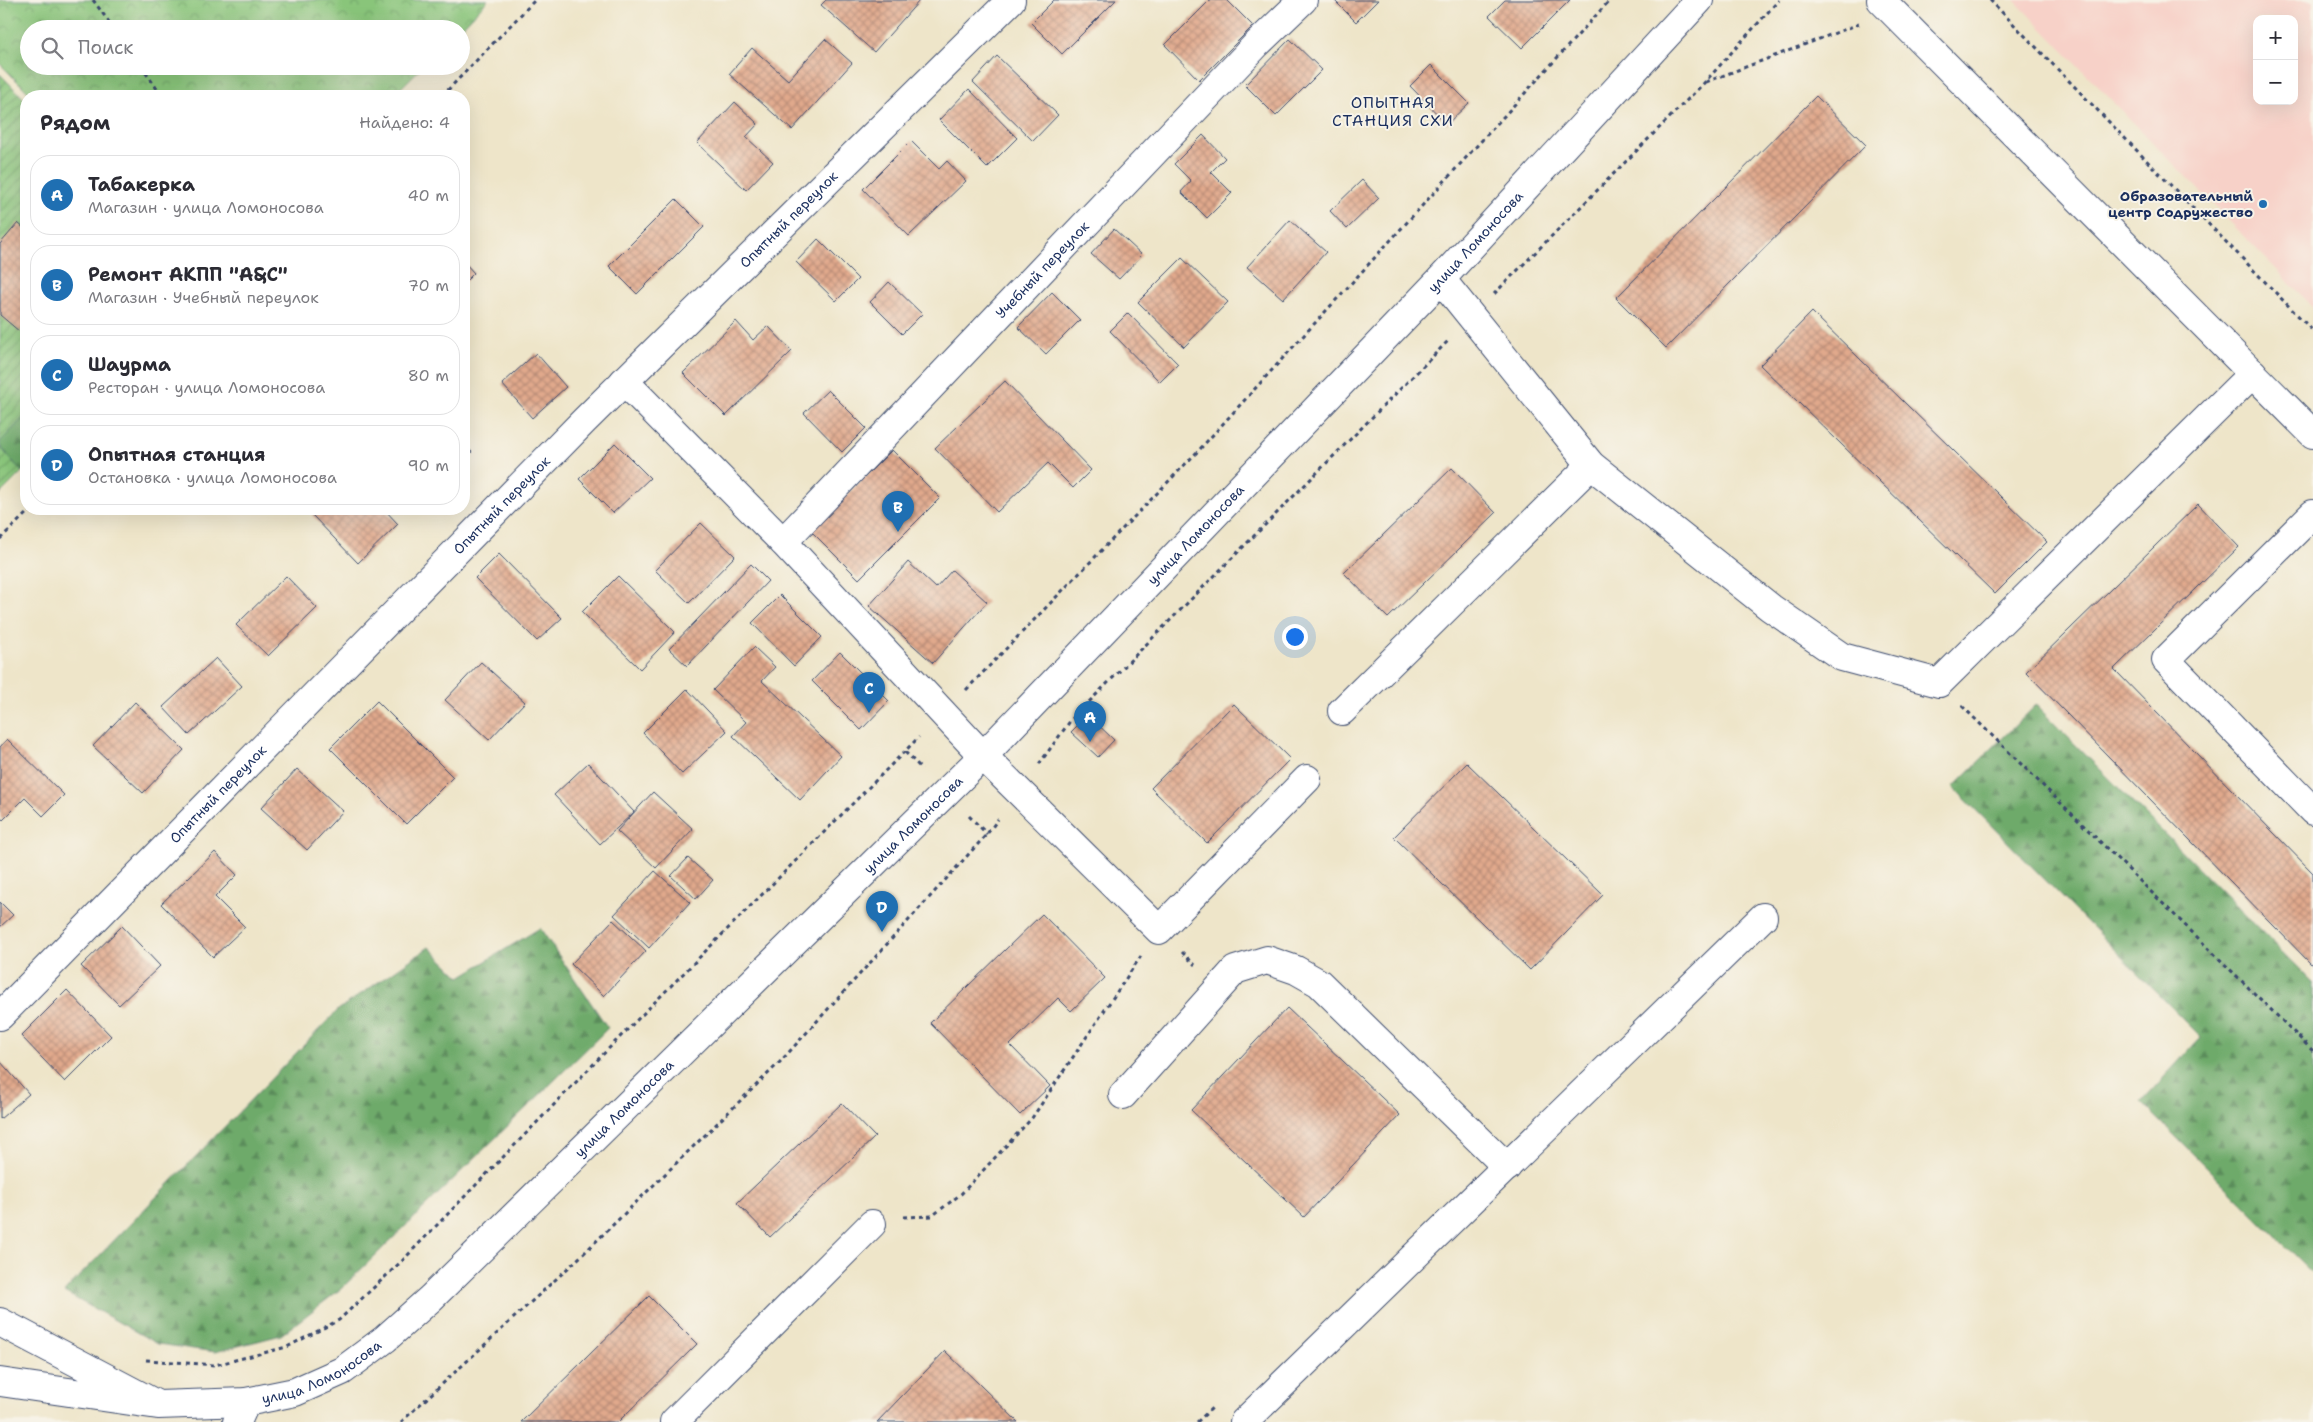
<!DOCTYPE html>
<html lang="ru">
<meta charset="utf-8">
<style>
:root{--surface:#fff;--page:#f2f2f3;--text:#2b2b33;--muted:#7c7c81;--line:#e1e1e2;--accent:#1f6fb2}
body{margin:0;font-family:"Shantell Sans",sans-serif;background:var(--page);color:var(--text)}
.controls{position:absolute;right:15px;top:15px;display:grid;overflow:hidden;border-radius:10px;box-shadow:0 5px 20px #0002}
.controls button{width:45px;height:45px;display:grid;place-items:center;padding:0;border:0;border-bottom:1px solid var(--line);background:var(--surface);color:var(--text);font:25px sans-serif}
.you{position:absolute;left:1294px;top:636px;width:18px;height:18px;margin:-12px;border:4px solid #fff;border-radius:50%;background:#1a73e8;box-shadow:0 0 0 8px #1a73e833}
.badge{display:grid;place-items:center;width:32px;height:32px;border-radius:50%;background:var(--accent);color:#fff;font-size:16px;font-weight:700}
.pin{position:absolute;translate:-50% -41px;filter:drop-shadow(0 1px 2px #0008)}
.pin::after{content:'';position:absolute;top:26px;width:18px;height:15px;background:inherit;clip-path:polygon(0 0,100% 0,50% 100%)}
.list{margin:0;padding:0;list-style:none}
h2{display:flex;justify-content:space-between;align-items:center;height:65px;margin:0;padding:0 20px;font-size:21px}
h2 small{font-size:16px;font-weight:400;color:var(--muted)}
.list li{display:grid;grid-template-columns:32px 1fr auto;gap:15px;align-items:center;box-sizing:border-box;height:80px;margin:0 10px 10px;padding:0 10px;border:1px solid var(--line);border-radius:20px}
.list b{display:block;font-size:19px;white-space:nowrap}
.list p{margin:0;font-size:16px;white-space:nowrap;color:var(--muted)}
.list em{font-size:16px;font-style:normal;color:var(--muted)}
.icon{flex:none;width:28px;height:28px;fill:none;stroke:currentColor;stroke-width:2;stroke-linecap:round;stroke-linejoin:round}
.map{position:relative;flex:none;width:2313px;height:1422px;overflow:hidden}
.search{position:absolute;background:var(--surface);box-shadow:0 5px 20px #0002;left:20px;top:20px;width:450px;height:55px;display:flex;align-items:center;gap:12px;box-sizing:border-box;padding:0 18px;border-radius:28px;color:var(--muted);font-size:19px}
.panel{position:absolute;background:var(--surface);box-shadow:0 5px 20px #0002;left:20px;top:90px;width:450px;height:425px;border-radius:20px}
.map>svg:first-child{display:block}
.built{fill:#f7d1c8;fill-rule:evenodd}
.forest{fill:url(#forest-firs);stroke:#446c64}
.park{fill:url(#park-crowns);stroke:#527a6c}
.garden{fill:url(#garden-furrows);stroke:#527a6c}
.building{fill:url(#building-cross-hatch)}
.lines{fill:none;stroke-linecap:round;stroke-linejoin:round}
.minor-casing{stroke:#3b4a6e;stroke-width:30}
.major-casing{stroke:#3b4a6e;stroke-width:30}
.path{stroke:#3b4a6e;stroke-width:3;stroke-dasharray:4 4;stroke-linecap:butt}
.minor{stroke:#fff;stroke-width:28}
.major{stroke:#fff;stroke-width:28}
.poi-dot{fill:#1f6fb2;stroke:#f7f3e8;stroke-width:2}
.labels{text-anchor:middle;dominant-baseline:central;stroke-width:4;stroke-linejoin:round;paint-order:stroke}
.poi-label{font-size:14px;font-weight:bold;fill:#1b2f5e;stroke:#f7f3e8;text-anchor:end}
.street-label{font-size:14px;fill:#1b2f5e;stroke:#f7f3e8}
.quarter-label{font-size:16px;letter-spacing:1px;fill:#1b2f5e;stroke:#f7f3e8}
</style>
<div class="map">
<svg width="2313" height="1422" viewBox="0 0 2313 1422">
<defs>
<pattern id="forest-firs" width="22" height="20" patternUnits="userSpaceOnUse" patternTransform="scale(1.25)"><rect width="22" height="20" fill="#6eaa6a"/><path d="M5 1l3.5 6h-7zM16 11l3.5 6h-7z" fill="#5a8b5a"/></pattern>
<pattern id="park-crowns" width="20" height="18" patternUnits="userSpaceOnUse" patternTransform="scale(1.25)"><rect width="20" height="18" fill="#89c57a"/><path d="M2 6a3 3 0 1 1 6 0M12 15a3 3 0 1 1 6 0" fill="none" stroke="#6fa067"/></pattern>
<pattern id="garden-furrows" width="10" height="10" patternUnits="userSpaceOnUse" patternTransform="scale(1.25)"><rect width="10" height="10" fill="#89c57a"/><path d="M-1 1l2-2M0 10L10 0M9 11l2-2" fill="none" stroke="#6fa067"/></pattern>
<pattern id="building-cross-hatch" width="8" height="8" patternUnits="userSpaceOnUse" patternTransform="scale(1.25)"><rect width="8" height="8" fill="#e1a98c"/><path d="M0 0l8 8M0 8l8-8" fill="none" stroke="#b68a76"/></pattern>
</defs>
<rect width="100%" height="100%" fill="#f7f3e8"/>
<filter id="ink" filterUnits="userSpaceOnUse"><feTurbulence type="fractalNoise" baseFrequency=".02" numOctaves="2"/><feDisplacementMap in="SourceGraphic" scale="10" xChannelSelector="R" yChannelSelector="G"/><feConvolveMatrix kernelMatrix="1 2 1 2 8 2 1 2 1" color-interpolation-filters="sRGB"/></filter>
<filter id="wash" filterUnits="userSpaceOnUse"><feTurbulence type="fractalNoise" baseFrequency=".0096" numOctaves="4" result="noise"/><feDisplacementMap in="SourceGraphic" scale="20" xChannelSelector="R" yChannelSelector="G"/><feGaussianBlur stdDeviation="1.12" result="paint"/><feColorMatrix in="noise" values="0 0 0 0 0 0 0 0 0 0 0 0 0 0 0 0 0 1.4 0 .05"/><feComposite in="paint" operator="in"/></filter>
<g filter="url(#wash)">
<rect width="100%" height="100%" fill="#eee5c9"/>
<path class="built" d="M2014 0H2313V307ZM2257 19H2294V101H2257Z"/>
<g class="forest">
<path d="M26 415V467L22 472 0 446V442Z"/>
<path d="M2036 705 2313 983V1274L2141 1102 2201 1037 1953 787Z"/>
<path d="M540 928 608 1028 342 1288 281 1335 215 1352 158 1344 64 1292 338 1010 429 947 460 977Z"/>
</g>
<path class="park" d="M0 0H488L460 29H29V66H423L393 96H32L0 64Z"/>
<g class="garden">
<path d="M0 74 26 101V415L0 442Z"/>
<path d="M0 447 22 472 0 494Z"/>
</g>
<g id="blocks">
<g class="building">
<path d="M826 0H918L919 1 874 52 821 5Z"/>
<path d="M1054 0H1116L1062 54 1031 23Z"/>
<path d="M1210 0H1227L1253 26 1199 80 1165 45Z"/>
<path d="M1334 0H1378L1356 22Z"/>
<path d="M1505 0H1570L1522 48 1489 16Z"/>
<path d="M825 39 852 63 792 130 729 74 752 48 788 80Z"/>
<path d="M1290 39 1322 70 1276 116 1245 85Z"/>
<path d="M997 56 1058 115 1033 141 973 82Z"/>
<path d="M1431 65 1469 103 1447 124 1410 86Z"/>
<path d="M969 89 1017 138 987 168 939 120Z"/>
<path d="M1816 96 1866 145 1666 348 1616 298Z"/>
<path d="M735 102 758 124 746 137 773 162 746 190 697 143Z"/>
<path d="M1203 135 1225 158 1211 172 1232 193 1207 218 1181 192 1191 181 1174 164Z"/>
<path d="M911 141 939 169 947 161 966 181 909 236 863 189Z"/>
<path d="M1362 180 1379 198 1347 229 1330 211Z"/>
<path d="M676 199 704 227 637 294 609 266Z"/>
<path d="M1290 220 1326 252 1283 299 1247 267Z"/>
<path d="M18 223 26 230V325L20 332 0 315V244Z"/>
<path d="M1114 229 1142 255 1119 279 1091 254Z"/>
<path d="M818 239 858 279 836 301 796 262Z"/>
<path d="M1182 258 1228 302 1184 347 1138 302Z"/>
<path d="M464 262 474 273 464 283Z"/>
<path d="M889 282 922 314 902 334 870 302Z"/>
<path d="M1052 292 1080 320 1046 354 1018 327Z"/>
<path d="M1812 312 2047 542 1995 594 1760 365Z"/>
<path d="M1128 313 1178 364 1160 382 1110 331Z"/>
<path d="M736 321 753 340 768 326 792 351 726 416 683 373Z"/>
<path d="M536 353 566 387 532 418 502 384Z"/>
<path d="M1005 381 1091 470 1073 488 1048 463 997 512 935 448Z"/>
<path d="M828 390 866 428 842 452 804 413Z"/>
<path d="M615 443 650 478 613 513 579 479Z"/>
<path d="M464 444 472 452 464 460Z"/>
<path d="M892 450 940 498 859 579 811 531Z"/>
<path d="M1452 468 1496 513 1388 618 1344 573Z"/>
<path d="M2198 504 2239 547 2114 669 2313 873V966L2026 672Z"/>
<path d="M318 509H384L398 524 358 563 312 515Z"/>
<path d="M701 523 735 556 689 603 655 570Z"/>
<path d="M499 554 562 618 537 641 475 578Z"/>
<path d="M908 562 936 588 952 570 987 602 933 663 869 606Z"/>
<path d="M751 564 768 581 687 666 669 649Z"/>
<path d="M286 576 317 608 268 656 236 625Z"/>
<path d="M618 576 675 632 640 669 582 612Z"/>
<path d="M780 595 822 637 794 666 752 623Z"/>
<path d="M754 647 775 667 762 681 841 756 800 800 733 736 746 722 713 690Z"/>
<path d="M840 652 889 701 861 730 812 681Z"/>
<path d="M216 658 242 686 189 735 163 707Z"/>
<path d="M481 662 525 702 489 740 445 700Z"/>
<path d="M687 689 727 731 682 774 643 733Z"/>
<path d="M377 701 453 777 406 824 330 748Z"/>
<path d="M135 702 184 750 143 793 93 746Z"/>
<path d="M1234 704 1290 759 1207 843 1151 788Z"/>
<path d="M1088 715 1114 740 1098 757 1071 732Z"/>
<path d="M7 739 64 795 43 816 25 798 3 820 0 817V747Z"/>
<path d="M588 763 634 812 600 844 554 795Z"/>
<path d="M1467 763 1603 895 1530 970 1394 837Z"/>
<path d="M297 769 343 811 307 850 261 808Z"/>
<path d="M653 792 693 829 656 868 617 831Z"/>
<path d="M215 852 237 875 215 897 245 927 213 957 161 904Z"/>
<path d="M688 858 713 880 696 899 671 876Z"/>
<path d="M655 871 690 902 649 948 614 915Z"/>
<path d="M0 902 13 915 0 927Z"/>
<path d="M1042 914 1105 978 1071 1011 1058 998 1010 1045 1050 1086 1020 1115 930 1023Z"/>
<path d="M613 920 646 951 604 996 571 964Z"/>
<path d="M122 926 160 966 119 1005 81 966Z"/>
<path d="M67 990 111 1036 65 1082 21 1036Z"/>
<path d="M1287 1008 1400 1115 1304 1217 1191 1110Z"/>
<path d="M0 1061 29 1094 0 1119Z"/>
<path d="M842 1103 875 1137 770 1237 737 1203Z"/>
<path d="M649 1296 697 1344 618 1422H521Z"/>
<path d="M945 1351 1018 1422H877Z"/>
</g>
</g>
</g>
<g filter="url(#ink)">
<use href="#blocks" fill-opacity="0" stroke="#3b4a6e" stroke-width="1"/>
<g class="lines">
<defs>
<g id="minor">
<path d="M1881 0 2313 434"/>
<path d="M1441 279 1591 465 1771 608 1842 657 1939 683 2253 373"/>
<path d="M624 381 783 542 983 756 1159 930 1307 779"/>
<path d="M2313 514 2166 660 2313 811"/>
<path id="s1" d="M783 542 1256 45 1303 0"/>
<path d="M1342 711 1591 465"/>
<path id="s2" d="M0 1016 584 421 1011 0"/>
<path d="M1123 1095 1235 970 1267 960 1296 970 1319 983 1507 1167"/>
<path d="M0 1322 154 1403"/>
<path d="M237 1422 246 1402"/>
<path d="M674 1422 872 1224"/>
<path d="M1244 1422 1763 917"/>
</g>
<g id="major">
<path id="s3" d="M0 1382 158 1405 246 1402 295 1392 342 1371 385 1339 431 1298 983 756 1441 279 1699 0"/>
</g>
</defs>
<use href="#minor" class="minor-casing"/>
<use href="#major" class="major-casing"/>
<g class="path">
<path d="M93 0 114 29"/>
<path d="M1990 0 2313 331"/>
<path d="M141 66 162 96"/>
<path d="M1706 82 1859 24"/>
<path d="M442 96 535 0"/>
<path d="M1494 294 1704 83 1779 0"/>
<path d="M0 539 31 509"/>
<path d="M966 690 1199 450 1610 0"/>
<path d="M1962 706 2313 1051"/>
<path d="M905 752 922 769"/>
<path d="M1039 764 1071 720 1448 341"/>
<path d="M969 816 987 834"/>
<path d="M1182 952 1195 965"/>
<path d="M904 1217 932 1216 961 1194 1032 1118 1141 956"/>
<path d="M146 1360 215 1365 287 1347 339 1320 403 1260 618 1039 919 737"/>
<path d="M401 1422 581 1256 780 1062 987 834 998 819"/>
<path d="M1197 1422 1213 1407"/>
</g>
<use href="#minor" class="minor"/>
<use href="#major" class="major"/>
</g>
</g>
<circle class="poi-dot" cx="2263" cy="204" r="5"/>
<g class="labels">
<g class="poi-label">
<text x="2253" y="196">Образовательный<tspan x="2253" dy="16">центр Содружество</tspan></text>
</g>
<g class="street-label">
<text stroke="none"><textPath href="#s2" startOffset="1121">Опытный переулок</textPath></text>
<text stroke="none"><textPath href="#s3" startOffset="1950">улица Ломоносова</textPath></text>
<text stroke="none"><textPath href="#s1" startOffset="376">Учебный переулок</textPath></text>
<text stroke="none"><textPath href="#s2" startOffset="716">Опытный переулок</textPath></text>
<text stroke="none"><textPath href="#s3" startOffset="1545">улица Ломоносова</textPath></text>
<text stroke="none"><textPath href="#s2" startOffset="311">Опытный переулок</textPath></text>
<text stroke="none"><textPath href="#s3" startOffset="1140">улица Ломоносова</textPath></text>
<text stroke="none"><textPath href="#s3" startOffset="735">улица Ломоносова</textPath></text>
<text stroke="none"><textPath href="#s3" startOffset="330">улица Ломоносова</textPath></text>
</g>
<g class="quarter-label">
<text x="1393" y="102">ОПЫТНАЯ<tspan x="1393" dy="18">СТАНЦИЯ СХИ</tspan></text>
</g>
</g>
</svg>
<div class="controls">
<button>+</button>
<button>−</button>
</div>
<div class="you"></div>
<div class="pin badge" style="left:1090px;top:742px">A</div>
<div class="pin badge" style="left:898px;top:532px">B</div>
<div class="pin badge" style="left:869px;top:713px">C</div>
<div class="pin badge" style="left:882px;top:932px">D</div>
<div class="search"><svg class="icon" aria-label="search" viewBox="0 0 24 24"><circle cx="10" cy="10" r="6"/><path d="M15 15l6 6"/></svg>Поиск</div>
<section class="panel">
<h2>Рядом<small>Найдено: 4</small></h2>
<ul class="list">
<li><span class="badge">A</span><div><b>Табакерка</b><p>Магазин · улица Ломоносова</p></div><em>40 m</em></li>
<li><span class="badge">B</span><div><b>Ремонт АКПП &quot;A&amp;C&quot;</b><p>Магазин · Учебный переулок</p></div><em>70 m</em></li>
<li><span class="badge">C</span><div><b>Шаурма</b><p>Ресторан · улица Ломоносова</p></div><em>80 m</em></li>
<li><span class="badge">D</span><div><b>Опытная станция</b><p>Остановка · улица Ломоносова</p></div><em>90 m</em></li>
</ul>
</section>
</div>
